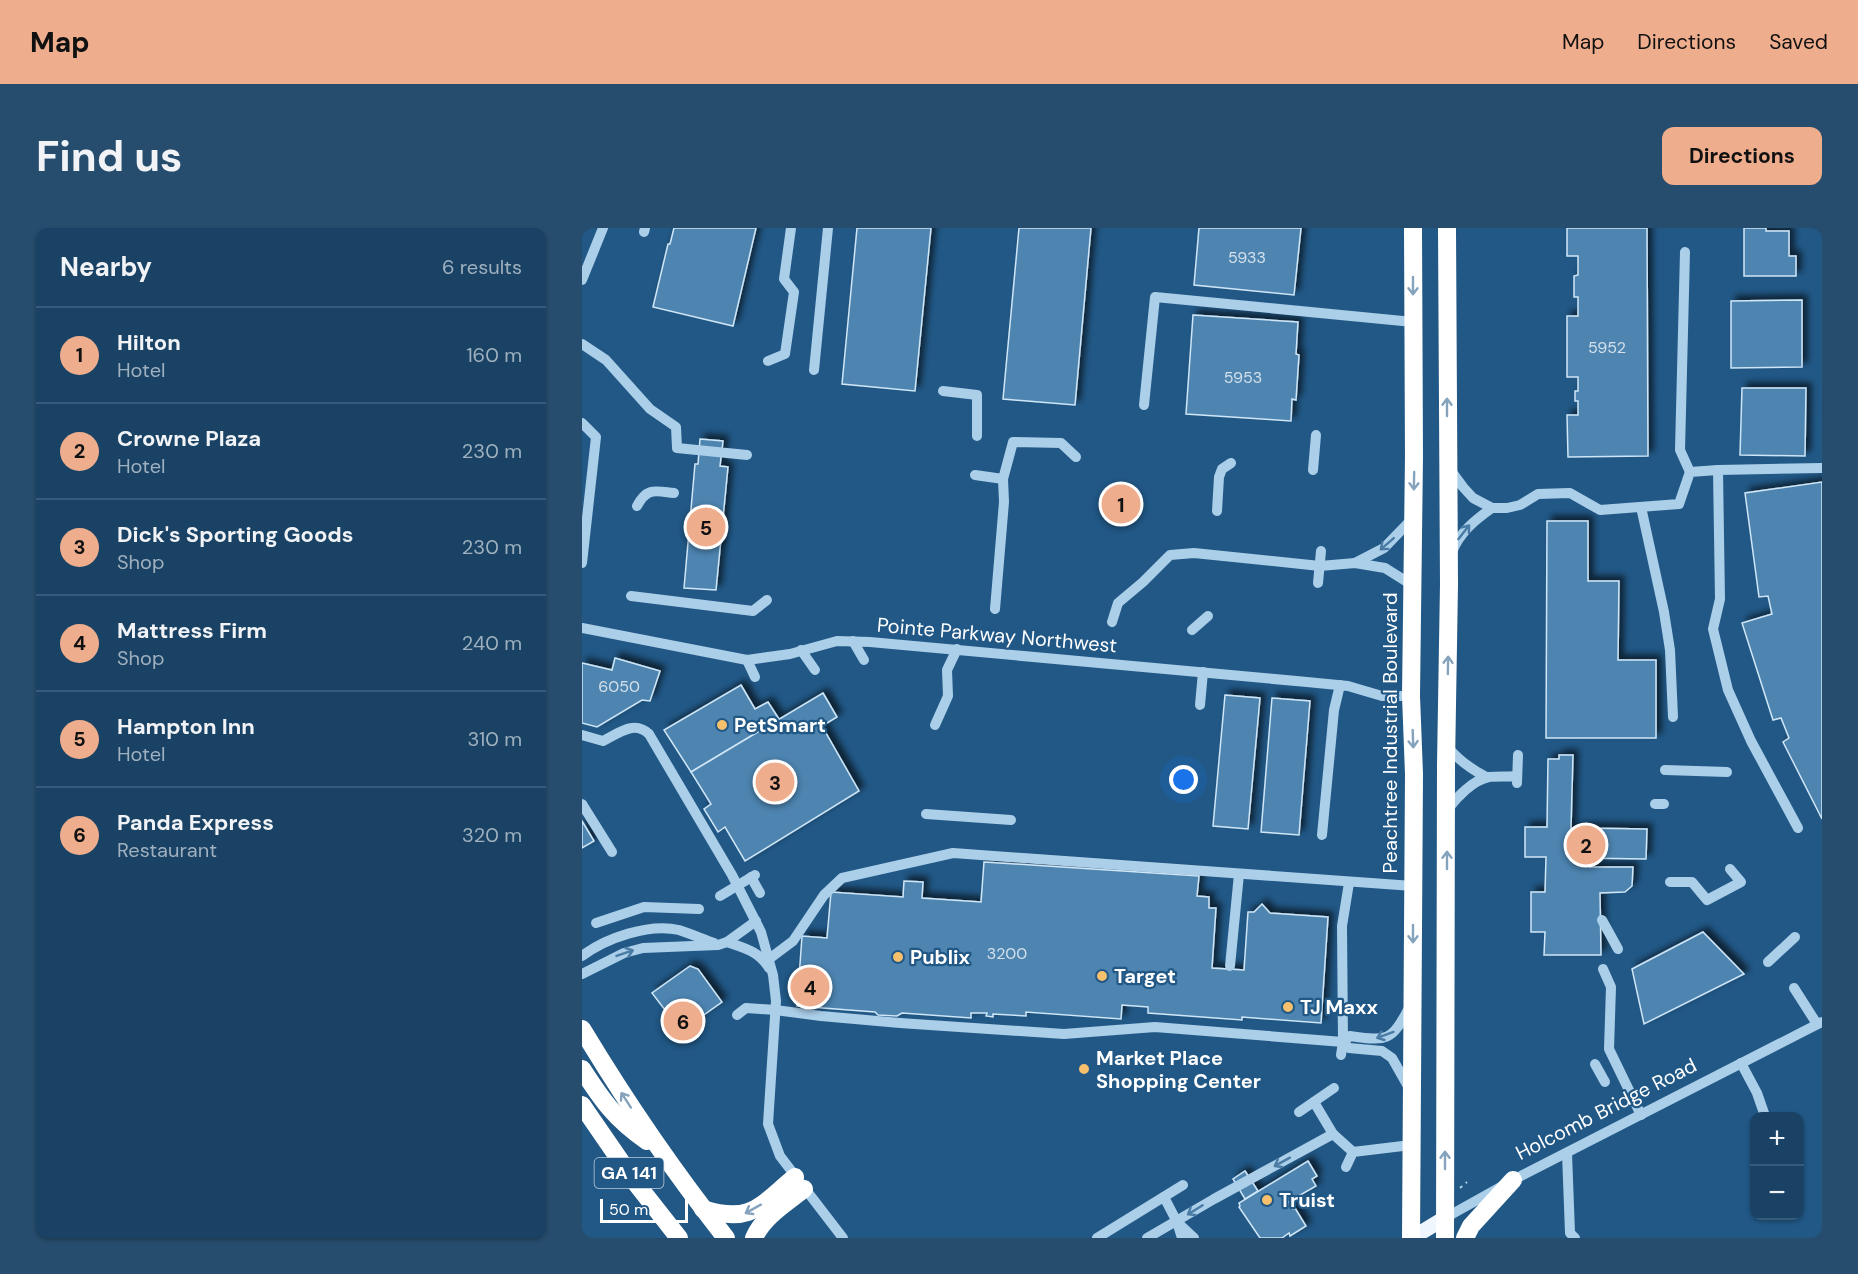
<!DOCTYPE html>
<meta charset="utf-8">
<style>
:root{--surface:#194264;--page:#264d6d;--text:#f1f3f6;--muted:#9fb0bf;--line:#375b78;--accent:#eead8d}
body{margin:0;font-family:"DM Sans",sans-serif;background:var(--page);color:var(--text)}
.controls{position:absolute;right:18px;bottom:18px;display:grid;overflow:hidden;border-radius:12px;box-shadow:0 2px 4px #0004}
.controls button{width:54px;height:54px;display:grid;place-items:center;padding:0;border:0;border-bottom:2px solid var(--line);background:var(--surface);color:var(--text);font:30px sans-serif}
.scale{position:absolute;left:18px;bottom:15px;width:88px;box-sizing:border-box;padding-left:6px;border:3px solid #fff;border-top:0;font-size:16px;line-height:21px;white-space:nowrap;color:#fff;-webkit-text-stroke:4px #215886;paint-order:stroke}
.you{position:absolute;left:602px;top:552px;width:21px;height:21px;margin:-15px;border:4px solid #fff;border-radius:50%;background:#1a73e8;box-shadow:0 0 0 9px #1a73e833}
.badge{display:grid;place-items:center;width:39px;height:39px;border-radius:50%;background:var(--accent);color:#111;font-size:20px;font-weight:700}
.pin{position:absolute;translate:-50% -50%;border:3px solid #fff;box-shadow:0 2px 6px #0006}
.list{margin:0;padding:0;list-style:none}
h2{display:flex;justify-content:space-between;align-items:center;height:78px;margin:0;padding:0 24px;font-size:26px}
h2 small{font-size:20px;font-weight:400;color:var(--muted)}
.list li{display:grid;grid-template-columns:39px 1fr auto;gap:18px;align-items:center;box-sizing:border-box;height:96px;padding:0 24px;border-top:2px solid var(--line)}
.list b{display:block;font-size:22px;white-space:nowrap}
.list p{margin:0;font-size:20px;white-space:nowrap;color:var(--muted)}
.list em{font-size:20px;font-style:normal;color:var(--muted)}
.map{position:relative;flex:none;width:1240px;height:1010px;overflow:hidden;border-radius:12px}
header{display:flex;align-items:center;gap:36px;box-sizing:border-box;height:84px;padding:0 30px;background:var(--accent);color:#111}
header strong{font-size:28px}
nav{display:flex;gap:33px;margin-inline-start:auto;font-size:21px}
.intro{display:flex;align-items:center;justify-content:space-between;box-sizing:border-box;height:144px;padding:0 36px}
h1{margin:0;font-size:42px}
.button{padding:15px 27px;border-radius:12px;background:var(--accent);color:#111;font-size:21px;font-weight:700}
main{display:flex;gap:36px;padding:0 36px}
aside{flex:1;background:var(--surface);border-radius:12px;box-shadow:0 2px 4px #0004}
.map>svg:first-child{display:block}
.building{fill:#4e84b0;stroke:#cfe6f7;stroke-width:1.5;filter:url(#shadow)}
.lines{fill:none;stroke-linecap:round;stroke-linejoin:round}
.path{stroke:#abcee9;stroke-width:2;stroke-dasharray:3 4.5;stroke-linecap:butt}
.minor{stroke:#abcee9;stroke-width:10}
.major{stroke:#eff6fe;stroke-width:15}
.highway{stroke:#fff;stroke-width:18}
.oneway{stroke:#85a3bc}
.oneway2{stroke:#4a7ba4}
.poi-dot{fill:#f6c06d;stroke:#215886;stroke-width:2}
.labels{text-anchor:middle;dominant-baseline:central;stroke-width:4.5;stroke-linejoin:round;paint-order:stroke}
.number-label{font-size:16px;fill:#d3e0eb}
.shield{fill:#215886;stroke:#bccddb;stroke-width:1.5}
.shield-label{font-size:18px;font-weight:bold;fill:#fff}
.street-label{font-size:20px;fill:#fff;stroke:#215886}
.poi-label{font-size:20px;font-weight:bold;fill:#fff;stroke:#215886;text-anchor:start}
</style>
<header>
<strong>Map</strong>
<nav><a>Map</a><a>Directions</a><a>Saved</a></nav>
</header>
<div class="intro"><h1>Find us</h1><a class="button">Directions</a></div>
<main>
<aside>
<h2>Nearby<small>6 results</small></h2>
<ul class="list">
<li><span class="badge">1</span><div><b>Hilton</b><p>Hotel</p></div><em>160 m</em></li>
<li><span class="badge">2</span><div><b>Crowne Plaza</b><p>Hotel</p></div><em>230 m</em></li>
<li><span class="badge">3</span><div><b>Dick's Sporting Goods</b><p>Shop</p></div><em>230 m</em></li>
<li><span class="badge">4</span><div><b>Mattress Firm</b><p>Shop</p></div><em>240 m</em></li>
<li><span class="badge">5</span><div><b>Hampton Inn</b><p>Hotel</p></div><em>310 m</em></li>
<li><span class="badge">6</span><div><b>Panda Express</b><p>Restaurant</p></div><em>320 m</em></li>
</ul>
</aside>
<div class="map">
<svg width="1240" height="1010" viewBox="0 0 1240 1010">
<defs>
<filter id="shadow"><feDropShadow dx="5" dy="-5" stdDeviation="3" flood-color="#0009"/></filter>
</defs>
<rect width="100%" height="100%" fill="#215886"/>
<g class="building">
<path d="M92 0H174L151 98 71 79 86 16H88Z"/>
<path d="M275 0H349L333 163 260 156Z"/>
<path d="M437 0H509L493 177 421 171Z"/>
<path d="M617 0H719L712 67 612 57Z"/>
<path d="M985 0H1065L1066 228 986 229 985 187H996V173H993V163H996V149H985V88H996V69H992V48L996 47V28H985Z"/>
<path d="M1162 0H1184V3H1207V28H1214V48H1162Z"/>
<path d="M1220 72V139L1149 140V73Z"/>
<path d="M611 87 716 94 714 126 717 127 714 172 710 171 709 193 604 186Z"/>
<path d="M1160 160H1224L1223 228 1158 227Z"/>
<path d="M118 211 141 213 138 238 146 239 134 362 102 360 113 236H116Z"/>
<path d="M1240 254V591L1201 514 1207 510 1199 490 1191 492 1160 395 1190 386 1186 368 1177 369 1163 265Z"/>
<path d="M965 293H1006V353H1037L1036 432H1074V510H964Z"/>
<path d="M33 430 78 443 68 473 60 472 15 499 0 495V435L30 442Z"/>
<path d="M159 457 173 481 186 474 197 491 109 544 82 502Z"/>
<path d="M241 465 255 489 240 498 277 563 163 633 143 599 136 604 122 581 129 576 109 544Z"/>
<path d="M643 467 678 470 666 601 631 598Z"/>
<path d="M690 470 728 473 717 607 679 604Z"/>
<path d="M977 527H991L989 600 994 604 999 600 1065 601 1064 631 999 630 1008 639H1051L1050 658 1043 664 1018 665 1019 727H962L963 704H949V664H963L964 629H943V599H965L966 531H977Z"/>
<path d="M0 593 12 613 0 620Z"/>
<path d="M402 634 617 648 615 668 627 669V680H634L630 740 662 742 666 684H672L680 676 688 685 746 689 739 795 660 789V792L566 785V779L540 777 539 791 444 784V788L411 786V789L404 788 405 785H389V790L320 785 315 788 296 787 293 784 215 778 220 708 245 710 249 664 321 669 322 653 341 654 340 670 399 674Z"/>
<path d="M1121 704 1162 746 1062 796 1050 741Z"/>
<path d="M108 738 116 741 140 774 99 803 70 765Z"/>
<path d="M726 933 735 948 730 951 734 958 706 974 711 981 713 980 724 998 708 1008 707 1005 700 1010H678L657 979 658 978 657 975Z"/>
<path d="M663 943 676 963 663 971 651 951Z"/>
</g>
<g class="lines">
<path class="path" d="M878 960 885 954"/>
<g class="minor">
<path d="M62 4 63 0"/>
<path d="M1103 24 1098 222 1108 244"/>
<path d="M0 52 21 0"/>
<path d="M0 116 24 132 68 181 94 199 95 220 165 227"/>
<path d="M186 133 203 126 212 64 202 51 209 0"/>
<path d="M232 142 246 0"/>
<path d="M361 163 395 167V208"/>
<path d="M562 177 573 69 831 94"/>
<path d="M0 195 14 209 0 335"/>
<path d="M867 240 881 259 891 270 910 280H925L938 277 956 266 988 265 1018 282 1097 276 1108 244 1136 242"/>
<path d="M731 242 734 207"/>
<path d="M393 247 421 251 431 214 479 215 494 229"/>
<path d="M55 278C65 259 73 263 92 265"/>
<path d="M1059 279 1082 384 1088 422 1091 489"/>
<path d="M635 283 637 249 640 241 649 235"/>
<path d="M870 324C878 304 893 292 910 280"/>
<path d="M773 335 802 320 831 290"/>
<path d="M736 355 739 323"/>
<path d="M49 368 171 383 185 372"/>
<path d="M413 381 422 274 421 251"/>
<path d="M530 394 536 375 561 354 588 327 612 325 738 338 773 335 803 340 830 357"/>
<path d="M0 400 165 432 208 426 255 413 288 414 725 454 766 458 800 468H829"/>
<path d="M610 402 626 388"/>
<path d="M271 413 282 432"/>
<path d="M219 422 233 442"/>
<path d="M165 432 173 449"/>
<path d="M618 477 621 444"/>
<path d="M353 497 366 468 365 442 375 421"/>
<path d="M0 507 21 513C37 505 52 492 67 506L150 647 179 704 191 747 194 773 186 896 198 928 261 1010"/>
<path d="M865 518C876 532 889 541 904 549"/>
<path d="M1083 542 1145 544"/>
<path d="M935 555 936 527"/>
<path d="M0 576 30 624"/>
<path d="M1073 576H1082"/>
<path d="M866 581C875 569 891 552 907 549 916 548 926 549 935 548"/>
<path d="M344 586 429 592"/>
<path d="M1216 600 1169 513 1146 462 1131 401 1138 371 1136 242 1240 240"/>
<path d="M740 607 752 482 758 457"/>
<path d="M169 649 178 665"/>
<path d="M1088 654H1110L1125 672 1159 654 1148 641"/>
<path d="M138 668 173 647"/>
<path d="M1020 692 1036 721"/>
<path d="M14 695 62 679 117 681"/>
<path d="M145 714C162 720 177 723 187 740"/>
<path d="M0 728C24 710 67 695 97 702 109 706 121 711 132 715"/>
<path d="M187 731 211 713 242 667 260 650 371 625 831 658"/>
<path d="M1186 734 1213 709"/>
<path d="M648 738 657 646"/>
<path d="M1021 741 1029 759 1027 821 1059 887"/>
<path d="M0 746 42 725 61 720 136 717 145 714 174 693"/>
<path d="M1212 760 1235 796"/>
<path d="M155 787 164 780 193 782 239 788 318 795 482 806 573 799 761 814 767 820 800 823 810 830 827 860"/>
<path d="M761 814 768 808C805 813 809 814 827 780"/>
<path d="M759 827 761 814 760 698 767 655"/>
<path d="M1159 835 1175 865 1183 888"/>
<path d="M1013 836 1023 854"/>
<path d="M732 874 751 906 771 924"/>
<path d="M717 884 752 860"/>
<path d="M985 925 988 1005 993 1010"/>
<path d="M764 939 771 924 829 917"/>
<path d="M582 969 595 994 600 1010"/>
<path d="M863 990 931 952 1240 794"/>
<path d="M597 996 612 1010"/>
<path d="M515 1010 601 957"/>
<path d="M565 1010 632 971 751 906"/>
</g>
<path class="major" d="M830 1010 863 990"/>
<g class="highway">
<path d="M0 801C44 874 91 943 144 1010"/>
<path d="M0 841C20 872 33 891 65 913"/>
<path d="M0 877 53 954 97 1010"/>
<path d="M121 981C169 996 178 978 213 949"/>
<path d="M172 1010C181 989 204 975 222 961"/>
<path d="M829 1010 832 546 829 468 832 228 831 0"/>
<path d="M863 1010 864 537 867 356 865 0"/>
<path d="M883 1010 889 998 931 952"/>
</g>
</g>
<defs><path id="oneway-shaft" d="M-6 0H5M1.5-3L5.5 0L1.5 3" fill="none" stroke-width="1.6" stroke-linecap="round" stroke-linejoin="round" transform="scale(1.5)"/></defs>
<g class="oneway">
<use href="#oneway-shaft" transform="translate(831 58) rotate(90)"/>
<use href="#oneway-shaft" transform="translate(865 179) rotate(-90)"/>
<use href="#oneway-shaft" transform="translate(832 253) rotate(91)"/>
<use href="#oneway-shaft" transform="translate(866 437) rotate(-89)"/>
<use href="#oneway-shaft" transform="translate(831 511) rotate(88)"/>
<use href="#oneway-shaft" transform="translate(865 632) rotate(-90)"/>
<use href="#oneway-shaft" transform="translate(831 706) rotate(90)"/>
<use href="#oneway-shaft" transform="translate(44 872) rotate(-123)"/>
<use href="#oneway-shaft" transform="translate(863 932) rotate(-90)"/>
<use href="#oneway-shaft" transform="translate(171 981) rotate(151)"/>
</g>
<g class="oneway2">
<use href="#oneway-shaft" transform="translate(882 304) rotate(-52)"/>
<use href="#oneway-shaft" transform="translate(805 316) rotate(139)"/>
<use href="#oneway-shaft" transform="translate(43 725) rotate(-19)"/>
<use href="#oneway-shaft" transform="translate(803 807) rotate(160)"/>
<use href="#oneway-shaft" transform="translate(700 934) rotate(151)"/>
<use href="#oneway-shaft" transform="translate(613 982) rotate(148)"/>
</g>
<g class="poi-dot">
<circle cx="140" cy="497" r="6"/>
<circle cx="316" cy="729" r="6"/>
<circle cx="520" cy="748" r="6"/>
<circle cx="706" cy="779" r="6"/>
<circle cx="502" cy="841" r="6"/>
<circle cx="685" cy="972" r="6"/>
</g>
<g class="labels">
<g class="number-label">
<text x="665" y="29">5933</text>
<text x="1025" y="119">5952</text>
<text x="661" y="149">5953</text>
<text x="37" y="458">6050</text>
<text x="425" y="725">3200</text>
</g>
<rect class="shield" x="12.5" y="930" width="69" height="30" rx="4.5"/>
<g class="shield-label">
<text x="47" y="945">GA 141</text>
</g>
<g class="street-label">
<text transform="translate(415 407) rotate(5)">Pointe Parkway Northwest</text>
<text transform="translate(808 505) rotate(-90)">Peachtree Industrial Boulevard</text>
<text transform="translate(1024 881) rotate(-27)">Holcomb Bridge Road</text>
</g>
<g class="poi-label">
<text x="152" y="497">PetSmart</text>
<text x="328" y="729">Publix</text>
<text x="532" y="748">Target</text>
<text x="718" y="779">TJ Maxx</text>
<text x="514" y="830">Market Place<tspan x="514" dy="23">Shopping Center</tspan></text>
<text x="697" y="972">Truist</text>
</g>
</g>
</svg>
<div class="controls">
<button>+</button>
<button>−</button>
</div>
<div class="scale">50 m</div>
<div class="you"></div>
<div class="pin badge" style="left:539px;top:276px">1</div>
<div class="pin badge" style="left:1004px;top:617px">2</div>
<div class="pin badge" style="left:193px;top:554px">3</div>
<div class="pin badge" style="left:228px;top:759px">4</div>
<div class="pin badge" style="left:124px;top:299px">5</div>
<div class="pin badge" style="left:101px;top:793px">6</div>
</div>
</main>
